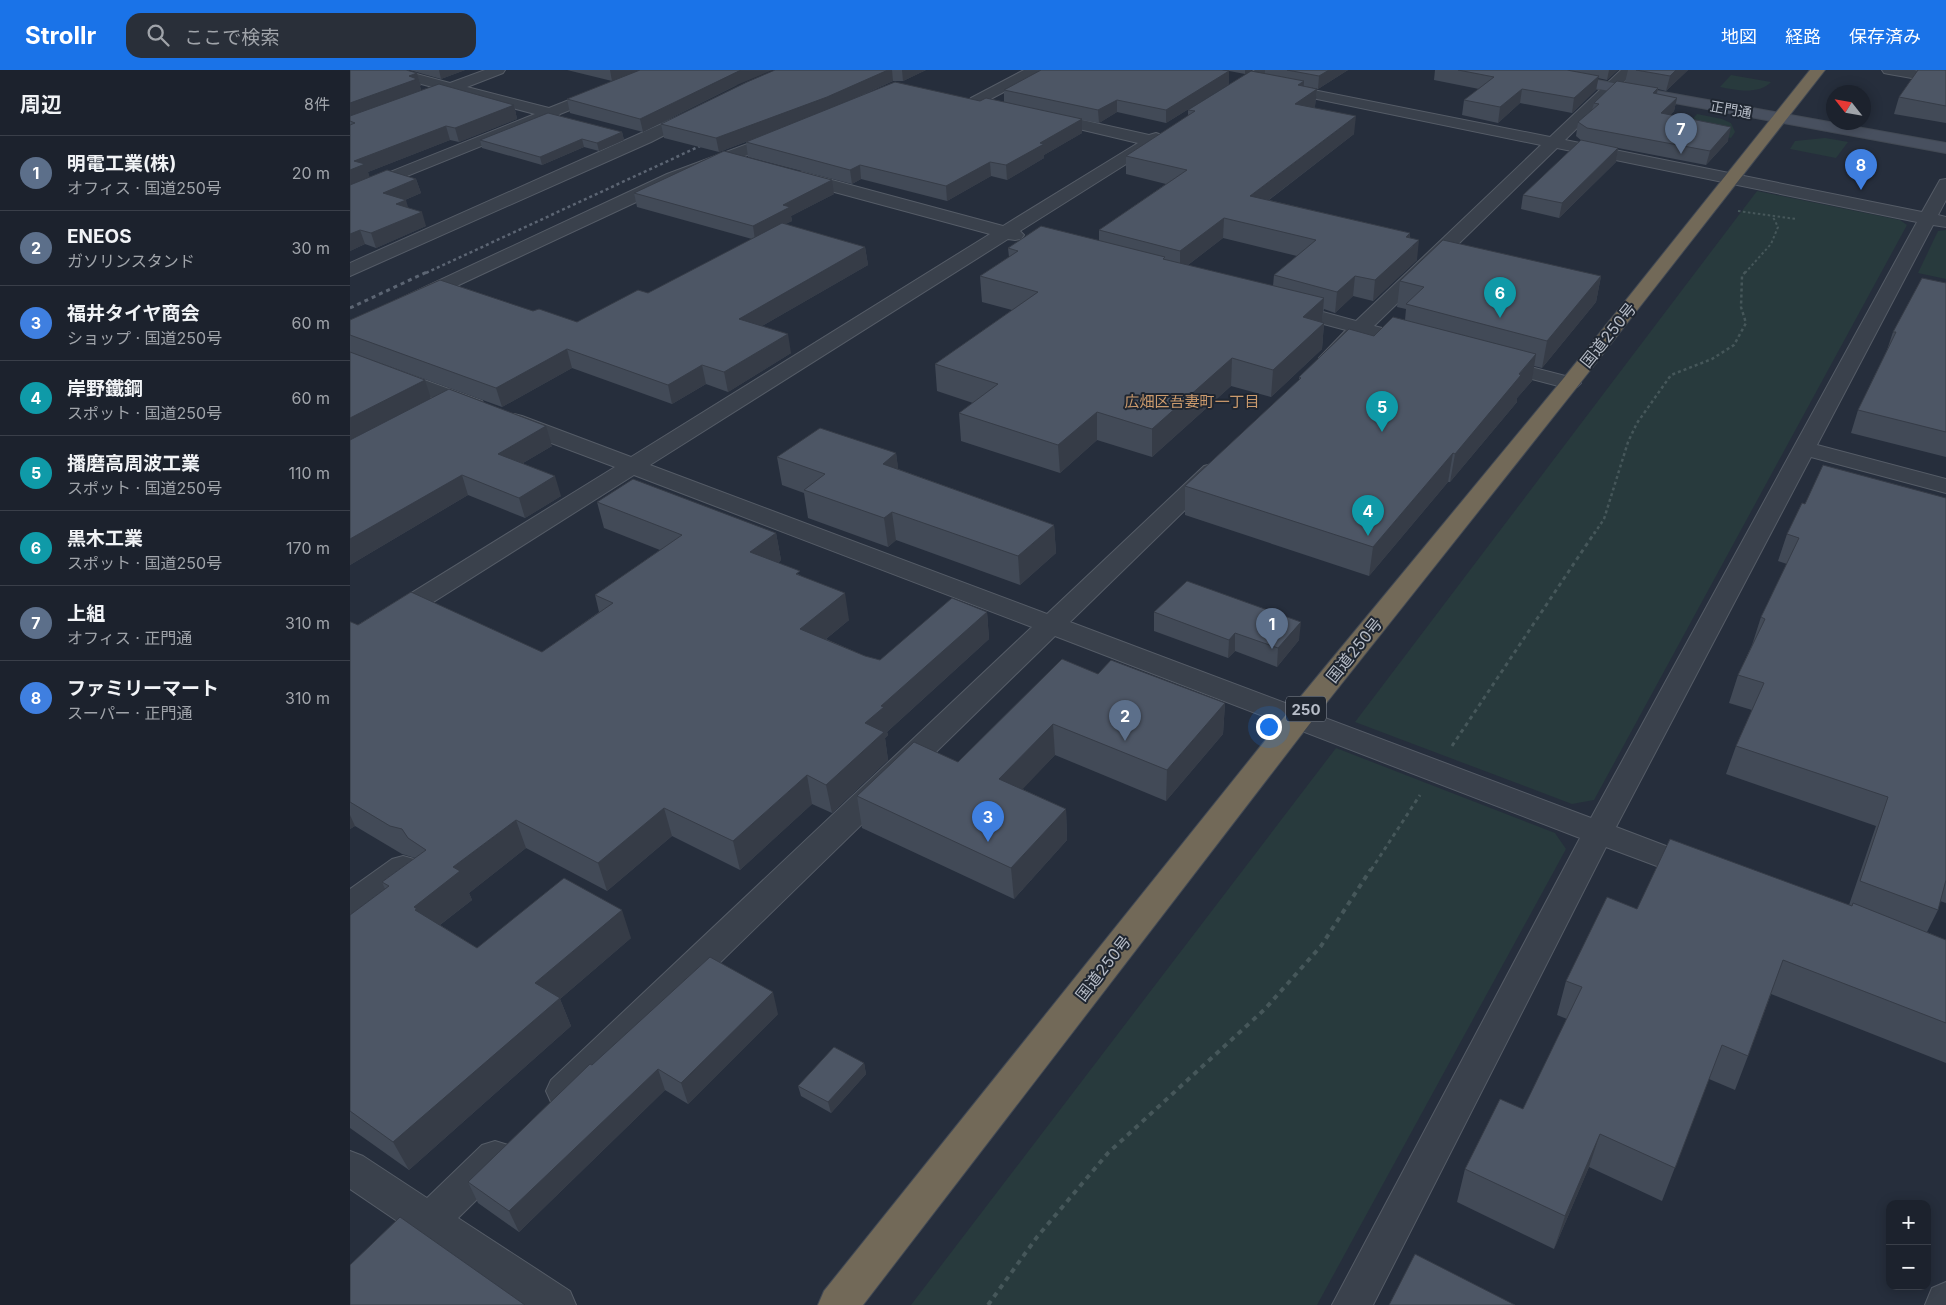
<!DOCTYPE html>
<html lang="ja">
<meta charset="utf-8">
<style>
:root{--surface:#1c222d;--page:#292f39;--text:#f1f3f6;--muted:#a0a4aa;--line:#3a3f49;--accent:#1a73e8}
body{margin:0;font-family:Inter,"Noto Sans JP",sans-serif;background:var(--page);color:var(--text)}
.controls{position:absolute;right:15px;bottom:15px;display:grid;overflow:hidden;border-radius:10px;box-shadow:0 2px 12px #0003}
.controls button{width:45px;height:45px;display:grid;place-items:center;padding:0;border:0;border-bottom:1px solid var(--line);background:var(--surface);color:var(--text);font:25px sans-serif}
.compass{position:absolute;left:1476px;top:15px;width:45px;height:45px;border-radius:50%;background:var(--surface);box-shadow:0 2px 12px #0003;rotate:301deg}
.you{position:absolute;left:918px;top:656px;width:18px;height:18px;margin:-12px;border:4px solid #fff;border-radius:50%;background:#1a73e8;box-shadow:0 0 0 8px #1a73e833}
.badge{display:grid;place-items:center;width:32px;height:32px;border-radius:50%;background:var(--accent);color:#fff;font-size:16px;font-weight:700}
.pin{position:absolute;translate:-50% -41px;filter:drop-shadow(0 1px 2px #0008)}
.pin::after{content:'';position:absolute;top:26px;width:18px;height:15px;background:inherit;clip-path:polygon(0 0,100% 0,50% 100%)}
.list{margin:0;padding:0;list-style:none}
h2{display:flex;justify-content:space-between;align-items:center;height:65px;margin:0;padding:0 20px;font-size:21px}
h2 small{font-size:16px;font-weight:400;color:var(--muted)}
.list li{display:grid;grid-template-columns:32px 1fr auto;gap:15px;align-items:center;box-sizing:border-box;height:75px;padding:0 20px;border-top:1px solid var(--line)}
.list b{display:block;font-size:19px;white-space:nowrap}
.list p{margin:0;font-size:16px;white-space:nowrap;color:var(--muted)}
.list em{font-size:16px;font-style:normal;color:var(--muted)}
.icon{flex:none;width:28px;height:28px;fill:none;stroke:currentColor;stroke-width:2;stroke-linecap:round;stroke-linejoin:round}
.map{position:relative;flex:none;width:1596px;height:1235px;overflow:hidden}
header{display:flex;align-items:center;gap:30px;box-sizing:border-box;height:70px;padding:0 25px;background:var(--accent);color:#fff}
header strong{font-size:24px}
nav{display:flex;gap:28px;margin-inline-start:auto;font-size:18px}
.search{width:350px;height:45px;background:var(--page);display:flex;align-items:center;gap:12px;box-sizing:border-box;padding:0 18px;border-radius:15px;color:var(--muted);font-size:19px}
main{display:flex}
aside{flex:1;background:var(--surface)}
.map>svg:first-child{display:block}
.green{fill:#283a3d}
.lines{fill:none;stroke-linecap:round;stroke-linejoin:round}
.street-casing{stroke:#555c67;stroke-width:2}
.secondary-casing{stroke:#434a55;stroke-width:2}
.highway-casing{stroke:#424954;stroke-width:2}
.path-far3{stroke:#46575a;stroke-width:2;stroke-dasharray:2.5 2.5;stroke-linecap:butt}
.path-far2{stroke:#46575a;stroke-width:2.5;stroke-dasharray:3 3;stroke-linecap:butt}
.path-far1{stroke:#46575a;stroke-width:3;stroke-dasharray:4 4;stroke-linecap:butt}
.path{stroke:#46575a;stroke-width:4;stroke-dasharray:5 5;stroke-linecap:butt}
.street{fill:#3a414c;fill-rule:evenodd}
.secondary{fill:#48505f;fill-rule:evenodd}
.highway{fill:#726958;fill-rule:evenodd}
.rail-far1{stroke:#5c6573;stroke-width:2.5;stroke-dasharray:3 3;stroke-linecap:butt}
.rail{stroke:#5c6573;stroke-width:3;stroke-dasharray:4 4;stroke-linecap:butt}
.wall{fill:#424a57;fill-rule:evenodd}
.shaded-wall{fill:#363c47}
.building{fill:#4d5665;stroke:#363c47}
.labels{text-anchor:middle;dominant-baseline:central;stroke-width:4;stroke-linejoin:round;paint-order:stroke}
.far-street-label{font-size:14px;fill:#b6bcc7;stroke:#1f2631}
.far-neighbourhood-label{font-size:15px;fill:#cc9b6d;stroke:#1f2631}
.shield{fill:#1f2631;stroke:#898f9a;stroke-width:1}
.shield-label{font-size:15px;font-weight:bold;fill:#b6bcc7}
.street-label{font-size:16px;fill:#b6bcc7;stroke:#1f2631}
</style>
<header>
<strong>Strollr</strong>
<div class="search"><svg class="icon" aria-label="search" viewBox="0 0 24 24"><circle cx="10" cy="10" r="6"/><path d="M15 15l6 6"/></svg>ここで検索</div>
<nav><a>地図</a><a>経路</a><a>保存済み</a></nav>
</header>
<main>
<aside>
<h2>周辺<small>8件</small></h2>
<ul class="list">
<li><span class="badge" style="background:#5c6f8a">1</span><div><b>明電工業(株)</b><p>オフィス · 国道250号</p></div><em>20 m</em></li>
<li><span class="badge" style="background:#5c6f8a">2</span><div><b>ENEOS</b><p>ガソリンスタンド</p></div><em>30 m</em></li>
<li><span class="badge" style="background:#3f7fe0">3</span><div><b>福井タイヤ商会</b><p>ショップ · 国道250号</p></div><em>60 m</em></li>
<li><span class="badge" style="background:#0f9aa8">4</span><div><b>岸野鐵鋼</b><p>スポット · 国道250号</p></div><em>60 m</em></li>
<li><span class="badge" style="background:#0f9aa8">5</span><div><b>播磨高周波工業</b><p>スポット · 国道250号</p></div><em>110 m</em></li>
<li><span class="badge" style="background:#0f9aa8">6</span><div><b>黒木工業</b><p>スポット · 国道250号</p></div><em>170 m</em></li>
<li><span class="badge" style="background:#5c6f8a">7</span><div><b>上組</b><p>オフィス · 正門通</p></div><em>310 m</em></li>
<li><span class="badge" style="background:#3f7fe0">8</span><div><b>ファミリーマート</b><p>スーパー · 正門通</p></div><em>310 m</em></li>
</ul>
</aside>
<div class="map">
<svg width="1596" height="1235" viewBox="0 0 1596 1235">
<rect width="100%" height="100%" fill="#262e3c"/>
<g class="green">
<path d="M1381 5 1421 12C1409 25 1385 20 1370 17Z"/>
<path d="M1347 44 1372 49 1381 53 1385 62 1381 68 1334 59Z"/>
<path d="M1475 68 1498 72 1486 88 1440 79 1445 71Z"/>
<path d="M1407 121 1550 150 1557 155 1244 730 1222 734 1005 652Z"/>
<path d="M1596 160V209L1568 203 1588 161Z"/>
<path d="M986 678 1205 763 1216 779 967 1235H561Z"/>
</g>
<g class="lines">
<defs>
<g id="street">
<path d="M28 0H52L100 13 135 0H155L153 3 117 17 199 38 294 0H314L312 3 210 44 208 47 201 48 0 129V118L185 44 102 22H92L90 19 30 3Z"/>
<path d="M674 0H692L690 3 631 34H621L618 31 621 28Z"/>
<path d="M905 0H922L884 26H874L871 23 874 20Z"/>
<path d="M1271 0H1286L1215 70 1572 142 1590 110 1596 109V130L1588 145 1596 147V157L1583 155 1467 375 1596 409V423L1461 387 1266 757 1358 792 1363 800 1358 808 1347 811 1256 777 1023 1235H982L1230 768 705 566 227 1032 214 1036 201 1032 196 1021 201 1010 682 557 284 405 9 579 0 581V561L265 397 156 356 153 351 156 346 164 344 172 346 281 387 640 164 440 110 438 106 440 102H452L653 156 788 73 691 50 688 47 691 44 696 42 799 65 806 63 812 65 814 68 808 74 670 161 674 165 671 169 665 170 658 169 300 395 697 544 854 396 862 394 870 396 873 401 870 406 720 552 1241 748 1567 152 1207 78 1024 256 1032 258 1035 262 1032 266 1025 268 1014 265C1002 277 990 297 972 292L969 288 996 260 929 242 926 238 929 234 936 232 1006 251 1191 75 928 21 923 20 921 17 923 14 928 13 1200 67Z"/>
<path d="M1532 0H1564L1596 6V14L1539 4 1534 3Z"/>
<path d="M345 39 350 41 353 44 350 47 301 72 0 206V193Z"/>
<path d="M432 61 438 63 440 66 438 69 329 112 0 266V252L317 104Z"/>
<path d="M0 283 132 331 135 336 132 341 124 342 116 341 0 296Z"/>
<path d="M1146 288 1227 309 1231 313 1227 317 1220 319 1139 298 1136 294 1139 290Z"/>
<path d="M53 786 64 789 69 797 64 805 11 843 0 847V819L42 789Z"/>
<path d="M145 1071 158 1075 164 1087 158 1099 108 1148 220 1221 226 1235H172L82 1174 20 1235H0V1200L50 1153 0 1119V1081L13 1086 77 1128 132 1075Z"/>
<path d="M1596 1212V1235H1575L1582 1218Z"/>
</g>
<path id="secondary" d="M1160 0H1191L1596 73V83L1167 4 1162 3Z"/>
<path id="highway" d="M1460 0H1475L1227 317 958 656 513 1235H468L474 1221 938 642 1213 309Z"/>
</defs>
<use href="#street" class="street-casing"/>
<use href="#secondary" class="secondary-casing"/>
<use href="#highway" class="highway-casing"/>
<g class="path-far3">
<path d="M1388 141 1446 149"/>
<path d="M1395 203 1421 174 1428 157 1423 147"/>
</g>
<path class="path-far2" d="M1244 464 1254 449 1278 372 1287 353 1321 305 1362 289 1384 275 1396 253 1391 237 1392 206 1396 201"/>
<g class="path-far1">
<path d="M1102 676 1245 462"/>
<path d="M1021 800 1070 725"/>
</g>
<path class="path" d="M638 1235 687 1167 758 1083 915 939 971 876 1021 799"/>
<use href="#street" class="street"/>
<use href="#secondary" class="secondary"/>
<use href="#highway" class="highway"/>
<path class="rail-far1" d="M76 203 361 71"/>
<path class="rail" d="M0 238 79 201"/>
</g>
<g class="wall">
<path d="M0 0 67 3 71 16H70L71 21 164 35 167 49 109 72 100 70 18 102 19 107 66 109 71 123 55 130 58 138 76 156 26 178 15 174 0 181Z"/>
<path d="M59 0H115L91 9Z"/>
<path d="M217 0H289L262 11Z"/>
<path d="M425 0H576L553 11H543L517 23 630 31 654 32V20L879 1V14L816 53 767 42 749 53 732 50V63L694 85V88L657 110 641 106 597 131 511 109 502 114 398 87 396 72 414 65 369 82 314 68 311 54Z"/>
<path d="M874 0H902L895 4Z"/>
<path d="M915 0H998L968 19 954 16 967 19 965 36 964 37 1004 64 919 130 1060 163V167L1067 190 1023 231 1003 226 985 243 974 239 972 252 974 253 972 279 921 327 881 316 802 387 747 370 710 403 611 371 609 343 623 333 587 321 585 294 662 240 632 232 630 206 659 187 658 178 749 171V160L816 114 776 104V86L838 46V40L915 3ZM873 168 947 186 924 205 923 216 838 195Z"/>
<path d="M1085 0H1268L1257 10 1248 8 1246 20 1222 43 1170 33 1148 53 1112 45 1114 30 1129 19 1084 10Z"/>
<path d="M1278 0H1338L1316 21 1308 19 1307 24 1327 28 1324 41 1320 45 1378 71 1356 95 1268 78 1266 92 1209 148 1171 139 1173 125 1232 71 1226 66 1228 52 1242 40 1244 33 1275 12Z"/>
<path d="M1596 0V53L1544 44 1549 27Z"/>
<path d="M387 15 293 62 220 43 217 29Z"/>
<path d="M272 62 274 70 249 81 234 77 192 95 132 78 130 70Z"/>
<path d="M284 123 484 124 441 146 442 151 435 154 515 177 518 195 412 256 441 283 378 322 356 314 322 334 222 298 152 337 22 290 81 328 202 376 173 393 211 426 175 448 118 425 0 495V250L183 241 227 252 298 223 402 169 287 137Z"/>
<path d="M1251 206 1246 232 1192 298 1184 296 1182 311 1167 328V332L1100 412H1098L1019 506 835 445V416L949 310V307L1055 250 1056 239 1047 237 1050 211Z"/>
<path d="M1596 213V387L1501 363 1508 340 1537 280 1543 262Z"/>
<path d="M546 383 548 399 704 455 706 483 670 515 546 470 538 477 458 448 454 423 432 415 427 387Z"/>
<path d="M1596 428V833L1590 831 1588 840 1577 862 1596 870V993L1421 924 1398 986 1385 1020 1359 1009 1312 1131 1239 1097 1204 1179 1107 1132 1115 1099 1173 1039 1217 949 1207 945 1216 911 1287 839 1499 835 1526 756 1376 704 1386 676 1402 640 1379 633 1388 605 1402 575 1411 547 1437 494 1428 491 1437 464 1455 434Z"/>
<path d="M247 432 426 463 431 490 428 493 450 505 499 550 476 569 515 586 530 590 637 542 639 569 537 662 538 665 535 668 538 690 482 743 462 734 390 800 322 766 257 821 176 778 119 823 122 830 90 855 127 878 281 868 210 929 221 956 59 1100 0 1058V845L35 819 32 812 65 788 52 784 5 756 0 759V552L8 555 192 582 249 542 245 525 310 480 254 458Z"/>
<path d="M804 542 949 570 927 597 885 581 878 588 804 561Z"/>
<path d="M748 604 875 633 873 664 816 731 705 685 672 719 716 739 717 770 664 829 512 758 507 726 608 692Z"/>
<path d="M428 944 338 1034 315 1020 169 1162 128 1133 118 1112 242 995Z"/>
<path d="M514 993 516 1004 481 1043 451 1026 448 1016Z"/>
</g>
<g class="shaded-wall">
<path d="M89 0H115L91 9Z"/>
<path d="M260 0H289L262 11Z"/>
<path d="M391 0H423L387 15 293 62 290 49Z"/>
<path d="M538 0H542L543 11 478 40 369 82 366 68Z"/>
<path d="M552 0H576L553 11Z"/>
<path d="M895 0H902L895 4Z"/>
<path d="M979 0H998L968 19 969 6Z"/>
<path d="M1259 0H1268L1257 10Z"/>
<path d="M1326 0H1338L1316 21 1320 6Z"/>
<path d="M879 1V14L816 53V40Z"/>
<path d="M67 3 71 16H70L71 21 0 48V33L59 6Z"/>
<path d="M1249 6 1246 20 1222 43 1224 28Z"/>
<path d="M954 11 953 28 967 19 965 36 944 51 948 15Z"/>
<path d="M1308 18 1305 31 1303 23Z"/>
<path d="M1172 19 1170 33 1148 53 1150 37Z"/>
<path d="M1327 28 1324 41 1308 57 1311 43Z"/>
<path d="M767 30V42L749 53 748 40Z"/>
<path d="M164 35 167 49 109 72 105 58Z"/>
<path d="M1006 46 1004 64 899 145 900 126Z"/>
<path d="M732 49V63L694 85V88L657 110 656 95 690 73Z"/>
<path d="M96 56 100 70 18 102 20 108 0 116V100L4 91Z"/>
<path d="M1381 57 1378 71 1356 95 1360 81Z"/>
<path d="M272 62 274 70 249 81 247 73Z"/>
<path d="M232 69 234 77 192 95 190 87Z"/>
<path d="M1268 78 1266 92 1209 148 1212 133Z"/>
<path d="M640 92 641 106 597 131 596 116Z"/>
<path d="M510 95 511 109 502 114 500 100Z"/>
<path d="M66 109 71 123 38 137 33 123Z"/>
<path d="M482 110 484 124 441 146 442 151 405 170 403 156 433 135Z"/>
<path d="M56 130 60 144 46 134Z"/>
<path d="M72 142 76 156 26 178 21 163Z"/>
<path d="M874 148 873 168 830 201V181Z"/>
<path d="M10 160 15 174 0 181V164Z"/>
<path d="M1060 163 1059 180 1069 170 1067 190 1023 231 1025 210 1056 167Z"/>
<path d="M515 177 518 195 393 267 389 249Z"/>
<path d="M1005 206 1003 226 985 243 987 222Z"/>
<path d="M1251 206 1246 232 1192 298 1197 271Z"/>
<path d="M974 228 972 254 974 253 972 279 921 327 923 300 953 247Z"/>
<path d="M438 264 441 283 378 322 374 302Z"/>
<path d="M217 279 222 298 152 337 146 318Z"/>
<path d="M1186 284 1182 311 1167 328V332L1100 412 1105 384Z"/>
<path d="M882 288 881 316 802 387V359Z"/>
<path d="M352 295 356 314 322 334 318 315Z"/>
<path d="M75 310 81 329 0 372V348Z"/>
<path d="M747 342V370L710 403 708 375Z"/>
<path d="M196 356 202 376 154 404 148 384Z"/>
<path d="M546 383 550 411 533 394Z"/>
<path d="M1103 383 1098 412 1019 506 1023 477Z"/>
<path d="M112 405 118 425 0 495V469Z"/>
<path d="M205 406 211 426 175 448 169 428Z"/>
<path d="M542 442 546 470 538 477 534 448Z"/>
<path d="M704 455 706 483 670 515 668 486Z"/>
<path d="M426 463 431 490 406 509 400 482Z"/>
<path d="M495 523 499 550 455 586 450 559Z"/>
<path d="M637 542 639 569 537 662 538 665 535 668 538 690 482 743 476 715 515 653 531 636Z"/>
<path d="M951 552 949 570 927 597 928 578Z"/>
<path d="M885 563V581L878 588 879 570Z"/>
<path d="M875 633 873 664 816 731 817 700Z"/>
<path d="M703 654 705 685 652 741 649 709Z"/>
<path d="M457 705 462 734 390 800 383 771Z"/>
<path d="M314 738 322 766 257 821 248 793Z"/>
<path d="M716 739 717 770 664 829 661 798Z"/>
<path d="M0 745 5 756 0 759Z"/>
<path d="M166 750 176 778 119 823 122 830 78 864 64 837 103 797Z"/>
<path d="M272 840 281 868 210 929 221 956 59 1100 43 1072 185 913Z"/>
<path d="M423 922 428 944 338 1034 331 1013Z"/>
<path d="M514 993 516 1004 481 1043 478 1032Z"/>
<path d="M308 999 315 1020 169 1162 159 1141Z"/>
<path d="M1250 1064 1239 1097 1204 1179 1215 1146Z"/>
</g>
<g class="building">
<path d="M0 0H56L67 3 59 6 67 9 0 33Z"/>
<path d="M290 0H391L290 49 217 29Z"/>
<path d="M425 0H538L477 27 366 68 311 54 397 12Z"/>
<path d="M691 0H872L879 1 816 40 767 30 748 40 654 20Z"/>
<path d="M937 0H979L969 6Z"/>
<path d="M1108 0H1217L1249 6 1224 28 1172 19 1150 37 1114 30 1144 7Z"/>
<path d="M1286 0H1326L1320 6Z"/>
<path d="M1568 0H1596V36L1549 27Z"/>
<path d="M901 1 954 11 948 15 967 19 945 34 1006 46 900 126 1060 163 1056 167 1069 170 1025 210 1005 206 987 222 924 205 966 170 874 148 830 181 749 160 837 100 776 86 845 41 838 40Z"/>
<path d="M1267 11 1308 18 1303 23 1327 28 1311 43 1381 57 1360 81 1237 58 1228 52 1249 34 1244 33Z"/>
<path d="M545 12 630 31 636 28 732 49 690 73 694 74 656 95 640 92 596 116 510 95 500 100 396 72Z"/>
<path d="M89 14 164 35 105 58 96 56 4 91 15 94 0 100V55L5 53 0 51V46Z"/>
<path d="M198 43 272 62 247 73 232 69 190 87 130 70Z"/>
<path d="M1231 70 1268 78 1212 133 1173 125Z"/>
<path d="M374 81 482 110 433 135 440 137 403 156 284 123Z"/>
<path d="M37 100 66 109 33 123 56 130 46 134 72 142 21 163 10 160 0 164V115Z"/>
<path d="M432 153 515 177 389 249 438 264 374 302 352 295 318 315 217 279 146 318 0 265V250L90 210 183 241 189 239 227 252 288 220 298 223Z"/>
<path d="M691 156 815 187 813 189 974 228 953 247 974 253 923 300 882 288 802 359 747 342 708 375 609 343 648 314 585 294 688 222 630 206 668 181 658 178Z"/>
<path d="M1093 170 1251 206 1197 271 1056 234 1074 217 1050 211Z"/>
<path d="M1572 208 1596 213V362L1508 340 1546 262H1543Z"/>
<path d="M1043 247 1186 284 1169 304 1171 305 1105 384 1103 383 1023 477 835 416 951 308 949 307 999 259 1024 266Z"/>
<path d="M0 282 75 310 0 348Z"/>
<path d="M99 319 196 356 148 384 205 406 169 428 112 405 0 469V370Z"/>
<path d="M470 358 546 383 533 394 704 455 668 486 542 442 534 448 454 420 475 404 427 387Z"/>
<path d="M1473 395 1596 428V810L1588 840 1510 811 1538 727 1386 676 1414 613 1388 605 1415 549 1411 547 1449 468 1437 464 1452 433 1455 434Z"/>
<path d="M283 409 426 463 400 482 450 501 446 504 495 523 450 559 515 586 530 590 602 528 637 542 531 636 534 637 515 653 534 662 476 715 457 705 383 771 314 738 248 793 166 750 103 797 110 801 64 837 67 839 65 840 127 878 214 808 272 840 185 913 210 928 43 1072 0 1041V845L39 816 32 812 76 780 58 768 52 759 40 756 0 732V552H1L8 555 61 522 192 582 263 533 245 525 332 465 247 432Z"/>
<path d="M837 511 951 552 928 578 885 563 879 570 804 542Z"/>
<path d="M712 589 748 604 761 590 875 633 817 700 703 654 649 709 716 739 661 798 507 726 564 672 608 692Z"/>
<path d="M1320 769 1502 836 1503 833 1596 870V953L1433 890 1398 986 1372 975 1325 1098 1250 1064 1215 1146 1115 1099 1150 1029 1173 1039 1232 917 1216 911 1257 827 1287 839Z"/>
<path d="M360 887 423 922 331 1013 308 999 159 1141 118 1112 240 994 242 995Z"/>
<path d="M484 977 514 993 478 1032 448 1016Z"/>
<path d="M50 1147 175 1235H0V1195Z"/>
<path d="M1065 1184 1165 1235H1039Z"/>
</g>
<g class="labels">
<g class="far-street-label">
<text transform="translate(1381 39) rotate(10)">正門通</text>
</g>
<g class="far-neighbourhood-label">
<text x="842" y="331">広畑区吾妻町一丁目</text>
</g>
<rect class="shield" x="936" y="626.5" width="40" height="25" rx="4"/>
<g class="shield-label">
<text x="956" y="639">250</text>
</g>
<g class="street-label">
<text transform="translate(1258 265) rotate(-51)">国道250号</text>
<text transform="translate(1004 580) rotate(-51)">国道250号</text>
<text transform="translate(753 898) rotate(-52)">国道250号</text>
</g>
</g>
</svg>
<div class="controls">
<button>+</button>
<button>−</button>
</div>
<svg class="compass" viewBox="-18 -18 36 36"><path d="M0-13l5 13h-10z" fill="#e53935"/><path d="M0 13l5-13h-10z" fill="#a0a4aa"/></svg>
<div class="you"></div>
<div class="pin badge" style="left:922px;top:579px;background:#5c6f8a">1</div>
<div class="pin badge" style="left:775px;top:671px;background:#5c6f8a">2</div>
<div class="pin badge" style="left:638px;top:772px;background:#3f7fe0">3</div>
<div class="pin badge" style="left:1018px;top:466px;background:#0f9aa8">4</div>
<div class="pin badge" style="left:1032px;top:362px;background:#0f9aa8">5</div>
<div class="pin badge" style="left:1150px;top:248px;background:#0f9aa8">6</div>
<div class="pin badge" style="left:1331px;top:84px;background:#5c6f8a">7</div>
<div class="pin badge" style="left:1511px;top:120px;background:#3f7fe0">8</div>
</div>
</main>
